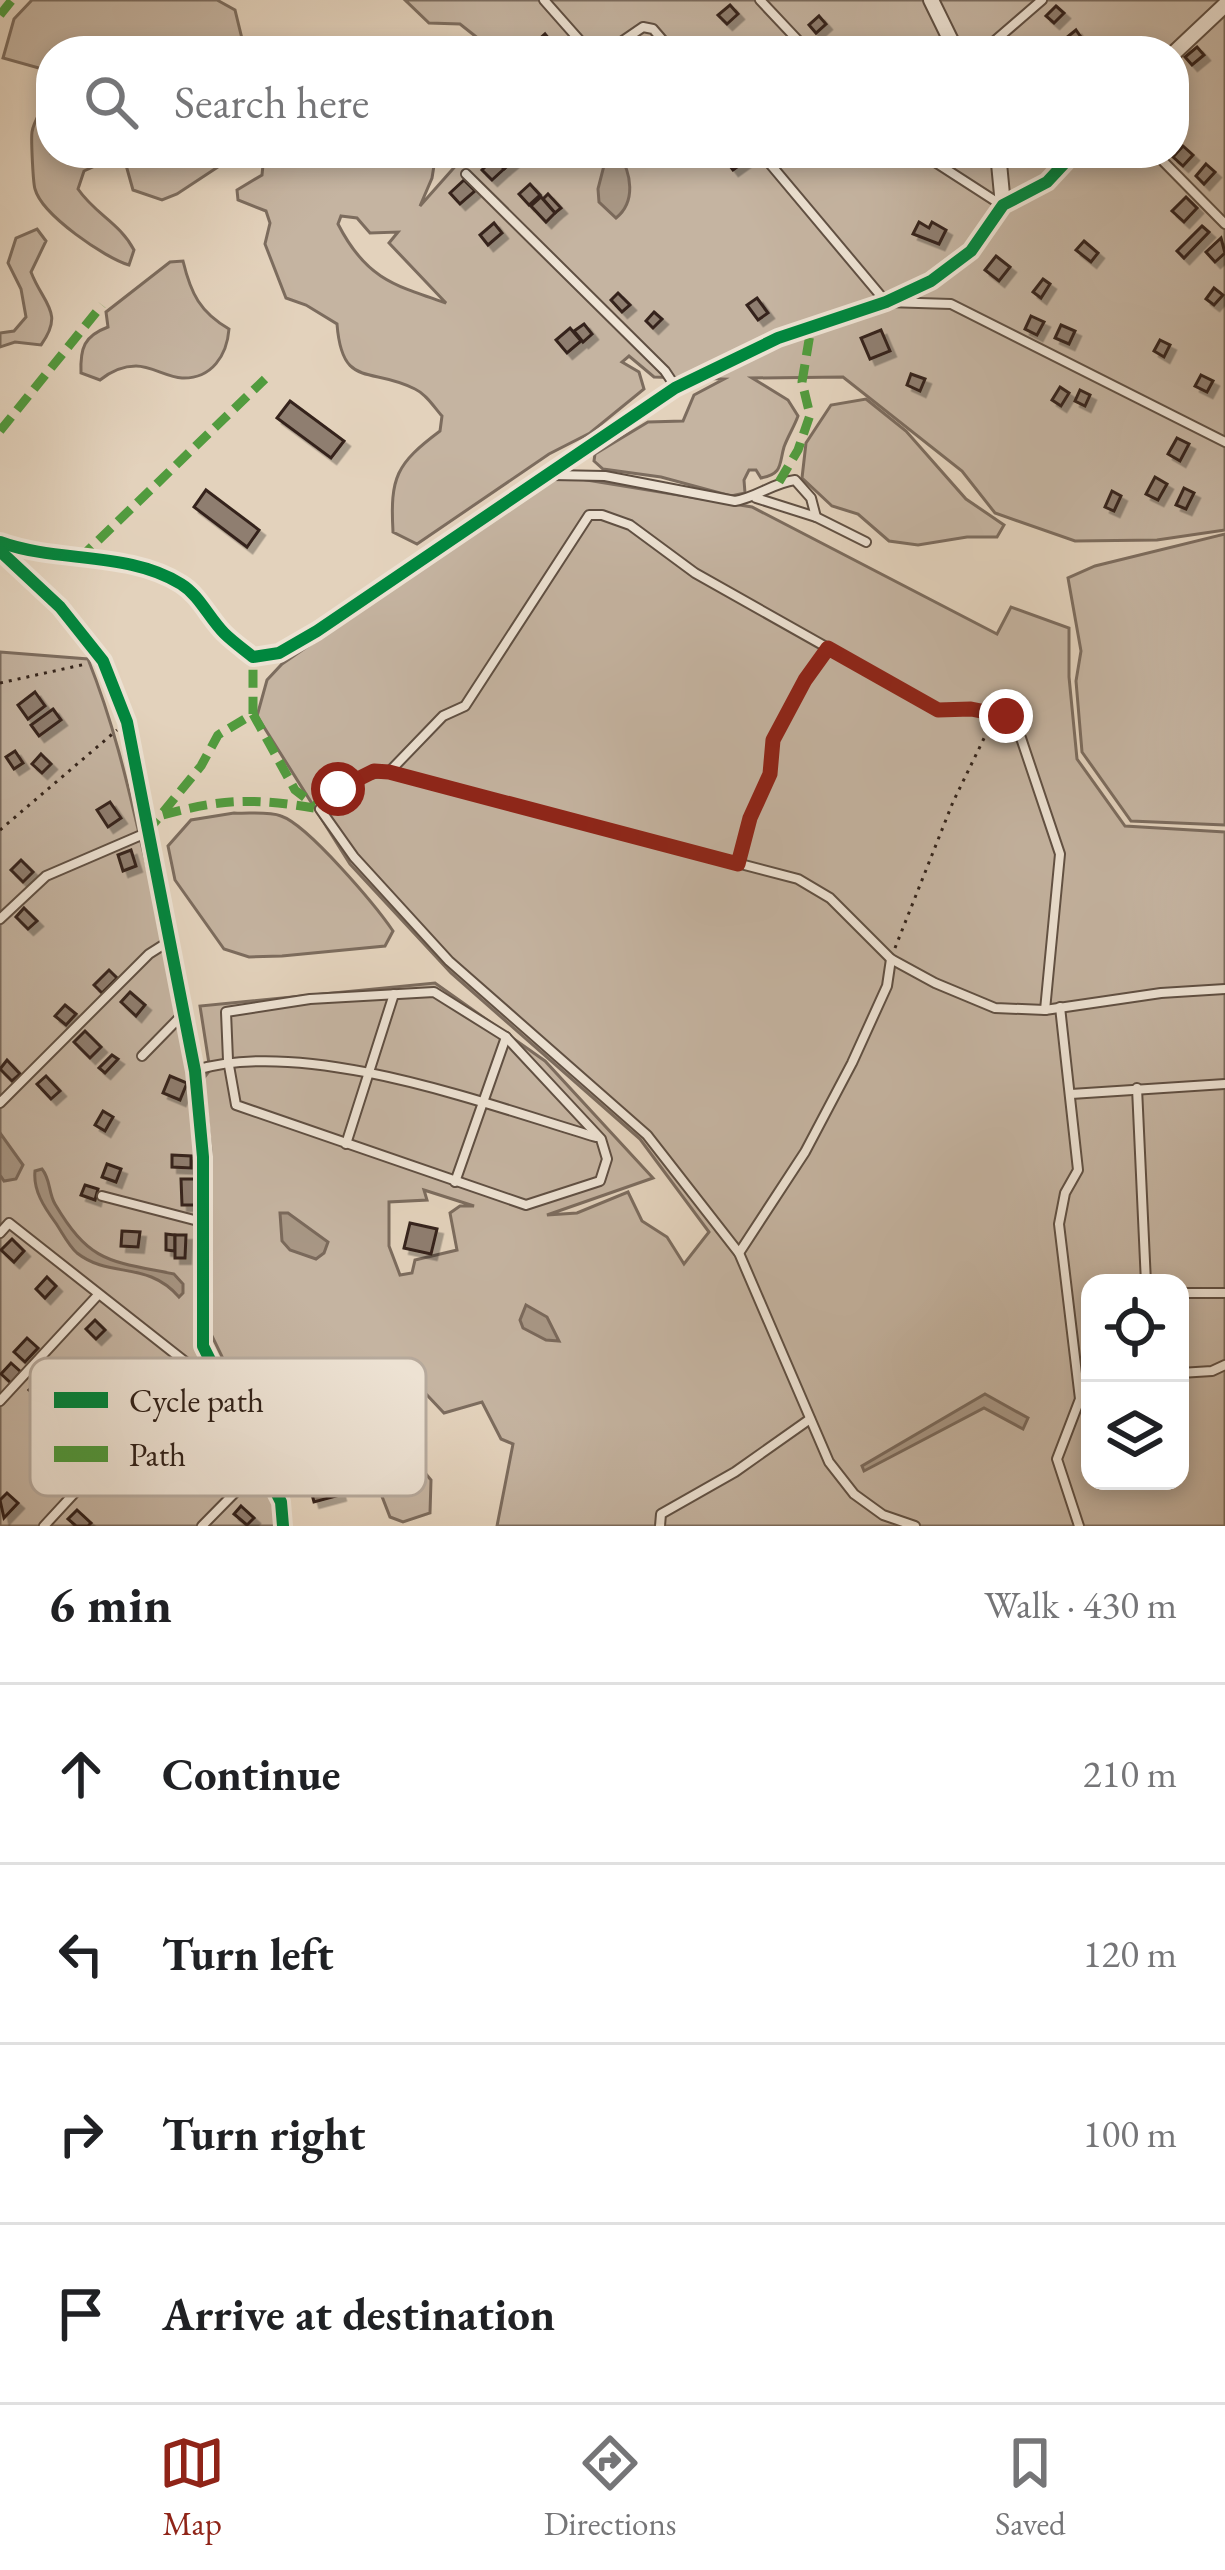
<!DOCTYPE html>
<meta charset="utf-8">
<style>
:root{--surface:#fff;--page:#f6f6f6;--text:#202124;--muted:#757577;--line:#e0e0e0;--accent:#8f2418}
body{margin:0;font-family:"EB Garamond",serif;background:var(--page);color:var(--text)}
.controls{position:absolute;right:36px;bottom:36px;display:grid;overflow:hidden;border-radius:24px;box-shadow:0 6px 18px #0003}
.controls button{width:108px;height:108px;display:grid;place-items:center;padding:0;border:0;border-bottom:3px solid var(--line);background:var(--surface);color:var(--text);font:60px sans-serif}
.stop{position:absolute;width:36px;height:36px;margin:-27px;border:9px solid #8f2418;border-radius:50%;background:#fff}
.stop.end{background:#8f2418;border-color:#fff;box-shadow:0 3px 12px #0008}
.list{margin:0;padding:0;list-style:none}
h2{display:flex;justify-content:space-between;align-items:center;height:156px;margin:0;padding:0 48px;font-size:51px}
h2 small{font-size:39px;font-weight:400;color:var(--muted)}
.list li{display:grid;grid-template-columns:78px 1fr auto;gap:36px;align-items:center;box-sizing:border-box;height:180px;padding:0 48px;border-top:3px solid var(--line)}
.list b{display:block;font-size:45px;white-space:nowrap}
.list em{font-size:39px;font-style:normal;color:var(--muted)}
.icon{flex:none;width:66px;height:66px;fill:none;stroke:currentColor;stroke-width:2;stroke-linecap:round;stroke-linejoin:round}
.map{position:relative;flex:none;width:1225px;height:1526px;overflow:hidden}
.search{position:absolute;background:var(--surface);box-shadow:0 6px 18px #0003;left:36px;right:36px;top:36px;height:132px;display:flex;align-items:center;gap:30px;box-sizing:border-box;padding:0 42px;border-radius:48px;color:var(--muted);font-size:45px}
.sheet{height:876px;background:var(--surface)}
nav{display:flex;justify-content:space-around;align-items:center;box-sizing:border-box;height:168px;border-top:3px solid var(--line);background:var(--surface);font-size:33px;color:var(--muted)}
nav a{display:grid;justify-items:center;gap:6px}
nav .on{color:var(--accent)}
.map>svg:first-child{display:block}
.green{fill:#c5b4a1;stroke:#7c6c5e;stroke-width:3;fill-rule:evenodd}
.water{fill:#a89785;stroke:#7a695b;stroke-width:3}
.building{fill:#8f7e6f;stroke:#34241b;stroke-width:3;filter:url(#shadow)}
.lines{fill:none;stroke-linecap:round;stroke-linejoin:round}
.lane-casing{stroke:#605043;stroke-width:12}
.street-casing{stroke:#605043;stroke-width:18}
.path{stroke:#34241b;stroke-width:3;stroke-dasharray:3 6;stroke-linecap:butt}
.lane{stroke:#ede2d3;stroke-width:8}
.street{stroke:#ede2d3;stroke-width:14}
.quiet{stroke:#519b3e;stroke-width:9;stroke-dasharray:18 9;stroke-linecap:butt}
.cycleway-casing{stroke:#ede2d3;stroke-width:20}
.cycleway{stroke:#00873e;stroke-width:12}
.route{stroke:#8f2418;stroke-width:15}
.key{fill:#ede2d3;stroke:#b6a99c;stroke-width:3}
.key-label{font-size:33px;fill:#34241b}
</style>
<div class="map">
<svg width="1225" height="1526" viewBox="0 0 1225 1526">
<defs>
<filter id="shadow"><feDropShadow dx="5.5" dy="5.5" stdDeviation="0" flood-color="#0004"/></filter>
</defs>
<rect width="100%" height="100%" fill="#e3d2bc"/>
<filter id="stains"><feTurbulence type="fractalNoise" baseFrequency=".00167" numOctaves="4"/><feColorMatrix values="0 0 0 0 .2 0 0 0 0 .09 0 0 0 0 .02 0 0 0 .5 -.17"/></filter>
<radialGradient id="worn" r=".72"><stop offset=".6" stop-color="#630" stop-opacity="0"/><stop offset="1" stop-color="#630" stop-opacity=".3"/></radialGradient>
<g class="green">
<path d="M32 0H217L235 10 245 51H51V153H436L432 178 420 206 467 153H1174V51H494L460 24 429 23 405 0H1225V530L1157 540 1075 541 995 513 962 471 843 377 752 378 788 400 798 416C794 427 788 436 784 447 779 464 783 474 761 478L756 470H749L744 480 745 493 731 496 661 477 603 469 594 461 595 454 648 422 683 421 694 395 724 379 654 377 629 356 622 362 639 372 644 389 590 433 549 454 417 544 393 532C390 477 396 464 440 431L442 416C434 407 426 394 415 389 371 366 342 390 337 324L306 305 286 298 265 244 270 223 266 211 238 200 237 190 262 175 263 165 254 157 230 159 177 194 162 200 133 190 126 165 106 161 84 171 78 189C95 214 120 223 134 250L129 265C105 258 42 215 35 189 33 183 31 139 32 132 34 118 47 105 50 89L39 68 3 58 14 19ZM341 216 357 218 370 233 398 232 389 243 446 303C392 285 365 277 338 224Z"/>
<path d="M37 229 46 241 31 272C43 304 65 312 41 345L15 342 0 347V333L14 331 26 317 21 289 8 263 16 238Z"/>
<path d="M183 261C191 294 200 312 229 329 227 355 212 379 182 378 167 377 151 366 136 366 123 366 110 372 100 380L81 373C80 348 84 336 108 327L106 312 170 262Z"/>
<path d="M866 399 906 431 966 499 1004 525 997 537H967L918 545 889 541 858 514 832 506 802 478 806 443 831 405Z"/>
<path d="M556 475 752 507 997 634 1011 607 1069 628V677L1077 759 1125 826 1225 832V1526H497L513 1444 501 1439 482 1402 444 1413 426 1394 412 1409 411 1456 431 1480 430 1513 403 1522 390 1517 369 1463 348 1457C329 1480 314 1487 283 1482L209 1330 211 1150 203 1079 210 1070 200 1006 435 983 545 1061 653 1178 547 1215 577 1213 628 1192 642 1221 667 1237 684 1264 709 1232 640 1139 451 973 350 864 257 716 267 680 282 664ZM424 1190 474 1206H460L450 1213 457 1250 415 1260 412 1273 400 1275 389 1246V1202L427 1200ZM1090 1283H1180V1481H1090Z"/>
<path d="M1225 534V825L1131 821 1082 752 1076 681 1081 651 1068 578 1095 566Z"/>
<path d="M0 652 88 659C113 722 126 777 141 842 166 945 191 1048 199 1155 203 1217 192 1283 201 1346 209 1412 277 1463 281 1526H0Z"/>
<path d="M234 813C248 814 268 811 281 816 308 825 376 906 393 931L385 946 282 956 249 957 224 949 175 880 168 846 191 820Z"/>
</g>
<g class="water">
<path d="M618 153C632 173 636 202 616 218L599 202 598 189 607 154Z"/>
<path d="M0 1133 23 1165 16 1179 4 1181 0 1175Z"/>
<path d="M42 1169C51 1180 48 1192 55 1204 90 1263 109 1261 174 1274L183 1284V1293L179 1297C147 1260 110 1279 77 1253 68 1245 62 1232 55 1222 44 1207 33 1190 35 1171Z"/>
<path d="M280 1213H288L328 1242 324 1253 316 1259 290 1250 282 1241Z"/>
<path d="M526 1305 547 1317 559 1341 546 1340 523 1328 520 1320Z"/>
<path d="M985 1394 1028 1418 1023 1429 984 1408 864 1471 862 1466Z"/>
</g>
<g class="building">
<path d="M730 5 738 14 727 24 718 15Z"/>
<path d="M1056 6 1064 13 1054 23 1046 16Z"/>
<path d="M819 16 826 24 816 33 809 25Z"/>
<path d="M1076 30 1083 40 1073 48 1066 38Z"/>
<path d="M545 34 556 47 551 51H526Z"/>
<path d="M1197 47 1204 55 1192 65 1185 57Z"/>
<path d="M1183 146 1193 155 1183 166 1173 157Z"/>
<path d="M500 153H508L515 160 504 169 494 158Z"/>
<path d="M742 153 747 160 733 170 721 154Z"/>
<path d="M494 158 504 169 492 180 482 170Z"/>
<path d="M1206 164 1215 172 1204 184 1196 176Z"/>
<path d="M464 180 475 191 460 204 450 193Z"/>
<path d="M530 184 540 195 529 205 519 194Z"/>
<path d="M548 194 561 208 555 213 543 199Z"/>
<path d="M541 197 555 213 546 222 531 206Z"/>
<path d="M1186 197 1197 208 1184 222 1172 211Z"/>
<path d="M919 222 929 228 932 222 946 230 939 244 913 234Z"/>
<path d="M494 223 502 233 488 245 480 235Z"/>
<path d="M1202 226 1209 232 1184 258 1177 251Z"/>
<path d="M1221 238 1225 253 1215 262 1206 252Z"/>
<path d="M1084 241 1098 253 1091 262 1076 250Z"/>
<path d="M996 256 1010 267 999 281 985 270Z"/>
<path d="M1043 279 1050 284 1041 298 1033 292Z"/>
<path d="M1214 288 1223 295 1214 305 1206 299Z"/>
<path d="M618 293 630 305 622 312 611 300Z"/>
<path d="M757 298 768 313 758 320 747 305Z"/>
<path d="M654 312 662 319 653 328 646 321Z"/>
<path d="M1031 316 1044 322 1037 335 1025 329Z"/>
<path d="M584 324 592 334 583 342 574 331Z"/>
<path d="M1061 325 1075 331 1069 344 1055 338Z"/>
<path d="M570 328 581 341 567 353 556 340Z"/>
<path d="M881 330 890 351 870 359 861 338Z"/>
<path d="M1160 340 1170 345 1164 357 1154 351Z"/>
<path d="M911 374 925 379 920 391 907 385Z"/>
<path d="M1201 375 1213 381 1207 392 1195 386Z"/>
<path d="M1060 387 1069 393 1061 406 1052 400Z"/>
<path d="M1080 390 1090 395 1085 406 1075 401Z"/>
<path d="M290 401 344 441 331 458 277 418Z"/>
<path d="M1177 438 1189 444 1180 461 1168 454Z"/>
<path d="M1155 477 1167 484 1158 500 1146 494Z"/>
<path d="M1184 488 1194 493 1186 509 1176 505Z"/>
<path d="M206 490 259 530 247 547 194 507Z"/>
<path d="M1112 491 1121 496 1114 511 1105 507Z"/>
<path d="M35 692 45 706 28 719 18 705Z"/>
<path d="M53 709 61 720 39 736 31 725Z"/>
<path d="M15 751 23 763 14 769 6 757Z"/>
<path d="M41 754 51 764 42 773 32 764Z"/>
<path d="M110 802 121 818 108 827 97 810Z"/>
<path d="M131 850 136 866 123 871 118 855Z"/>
<path d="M21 860 33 872 23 882 11 870Z"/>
<path d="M24 908 37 921 28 929 16 917Z"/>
<path d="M109 970 117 978 102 993 94 985Z"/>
<path d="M130 992 145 1005 136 1016 121 1002Z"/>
<path d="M65 1005 76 1014 66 1025 55 1016Z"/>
<path d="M85 1031 101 1047 90 1058 74 1042Z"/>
<path d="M112 1055 118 1059 105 1073 99 1068Z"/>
<path d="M7 1060 20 1074 12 1081 0 1069Z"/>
<path d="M46 1076 60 1091 51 1099 37 1084Z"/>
<path d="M170 1076 187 1083 180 1100 163 1093Z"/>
<path d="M103 1111 113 1117 105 1131 95 1125Z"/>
<path d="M172 1155 191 1156V1168L172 1167Z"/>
<path d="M107 1164 121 1169 116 1182 102 1177Z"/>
<path d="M181 1179H195L196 1205H182Z"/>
<path d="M85 1185 98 1189 95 1200 81 1195Z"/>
<path d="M410 1223 437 1229 431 1254 404 1248Z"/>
<path d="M122 1231 140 1232 138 1247 121 1246Z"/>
<path d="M166 1234 175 1235V1251L166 1250Z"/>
<path d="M175 1235H186L185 1258H175Z"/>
<path d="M12 1239 24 1251 14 1262 1 1250Z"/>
<path d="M47 1277 56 1286 45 1298 36 1289Z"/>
<path d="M95 1320 105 1330 96 1339 86 1329Z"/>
<path d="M27 1338 38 1348 25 1362 14 1352Z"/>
<path d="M11 1363 21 1372 11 1383 1 1374Z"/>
<path d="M38 1381 48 1391 39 1400 29 1390Z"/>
<path d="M336 1480 340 1495 314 1502 310 1487Z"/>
<path d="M7 1493 18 1503 4 1518 0 1500Z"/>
<path d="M241 1506 254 1518 247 1525 234 1514Z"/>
<path d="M77 1510 91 1523 88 1526H76L68 1519Z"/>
</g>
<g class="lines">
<defs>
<g id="lane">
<path d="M544 0 589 51"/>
<path d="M760 0 808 51"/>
<path d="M608 51 643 27 653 29 672 51"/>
<path d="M983 51 1042 0"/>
<path d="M761 153 886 302 951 304 1225 442"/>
<path d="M921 153 1000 204"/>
<path d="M1155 153 1225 224"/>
<path d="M466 174 665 371 675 386"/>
<path d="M552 475 605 476 735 501C757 497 773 483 795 480L811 498 816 517 866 542"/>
<path d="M756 498 816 517"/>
<path d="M389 772 443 716 465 706 589 515H602L630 525 695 573 938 710 971 709 1006 716 1021 738 1060 854 1045 1010"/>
<path d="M0 919 46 876 146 833"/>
<path d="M434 992 506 1037 601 1139 607 1159 600 1181 526 1205 236 1105 228 1060 226 1012 310 999Z"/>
<path d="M1060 1007 1078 1170 1065 1193 1059 1224 1080 1399 1057 1459 1079 1526"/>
<path d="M142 1056 184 1013"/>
<path d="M196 1070C307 1037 485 1104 596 1137"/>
<path d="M1137 1088 1146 1283"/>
<path d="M1071 1094 1225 1084"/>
<path d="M0 1103 149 954 171 940"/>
<path d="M346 1144 394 994"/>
<path d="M455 1182 506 1037"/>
<path d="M102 1196 202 1222"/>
<path d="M0 1233 9 1223 202 1375 214 1371"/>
<path d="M739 1253 805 1152 852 1063 887 986 891 959"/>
<path d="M1180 1293H1225"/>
<path d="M1180 1373 1212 1371 1225 1365"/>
<path d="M0 1401 97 1296"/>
<path d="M44 1526 164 1396 202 1375"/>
<path d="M202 1526 261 1466"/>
<path d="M660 1526 661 1514 735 1472 810 1419"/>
<path d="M915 1526 883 1515 854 1494 829 1462 739 1253 647 1135 449 961 354 857 320 809C339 788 360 771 389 772L798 879 830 898 891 959 935 983 995 1008 1045 1010 1161 993 1225 989"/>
</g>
<g id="street">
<path d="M931 0 956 51"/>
<path d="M1174 53 1225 5"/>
<path d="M998 153 1003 205"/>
<path d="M0 542C57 563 129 551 181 584 199 595 209 618 224 633 232 641 243 649 253 657L279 653 317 631 675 388 778 338 886 302 931 281 971 251 1003 205 1047 182 1074 153"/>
<path d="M0 551 60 607 103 661 127 722 195 1071 203 1157V1346L281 1502 283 1526"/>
</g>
</defs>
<use href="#lane" class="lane-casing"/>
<use href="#street" class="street-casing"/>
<g class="path">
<path d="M0 683 86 664"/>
<path d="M0 830 117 730"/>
<path d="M741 851 750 818 770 774 773 740 821 657"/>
<path d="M895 948 953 802 990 726"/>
</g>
<use href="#lane" class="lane"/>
<use href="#street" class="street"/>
<g class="quiet">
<path d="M0 15 12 0"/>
<path d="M0 431 102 305"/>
<path d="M779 482 798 450 810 415 802 382 811 328"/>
<path d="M79 559 265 379"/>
<path d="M253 714 295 790 315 805"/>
<path d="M163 815C224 798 257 798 320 809"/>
<path d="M146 833 201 766 218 735 253 714V657"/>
</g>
<defs>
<g id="cycleway">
<path d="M0 542C57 563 129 551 181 584 199 595 209 618 224 633 232 641 243 649 253 657L279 653 317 631 675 388 778 338 886 302 931 281 971 251 1003 205 1047 182 1074 153"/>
<path d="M0 551 60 607 103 661 127 722 195 1071 203 1157V1346L281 1502 283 1526"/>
</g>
</defs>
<use href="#cycleway" class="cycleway-casing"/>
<use href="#cycleway" class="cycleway"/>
</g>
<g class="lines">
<path class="route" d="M338 789 374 771 389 772 738 864 750 818 770 774 773 740 805 680 828 648 938 710 971 709 1006 716"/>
</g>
<rect x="30" y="1358" width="396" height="138" rx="18" class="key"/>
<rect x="54" y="1392" width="54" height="16" fill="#00873e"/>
<rect x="54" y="1446" width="54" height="16" fill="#519b3e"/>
<g class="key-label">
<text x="129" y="1412">Cycle path</text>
<text x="129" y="1466">Path</text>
</g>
<rect width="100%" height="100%" filter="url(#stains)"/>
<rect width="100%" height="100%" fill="url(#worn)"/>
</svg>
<div class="controls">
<button><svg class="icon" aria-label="locate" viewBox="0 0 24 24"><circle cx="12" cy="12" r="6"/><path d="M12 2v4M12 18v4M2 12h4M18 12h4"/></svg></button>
<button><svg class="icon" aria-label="layers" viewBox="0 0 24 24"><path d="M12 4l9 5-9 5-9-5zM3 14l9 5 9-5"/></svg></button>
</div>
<div class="stop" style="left:338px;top:789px"></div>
<div class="stop end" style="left:1006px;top:716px"></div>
<div class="search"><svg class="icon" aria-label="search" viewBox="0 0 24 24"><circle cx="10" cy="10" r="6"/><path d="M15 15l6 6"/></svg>Search here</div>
</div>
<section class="sheet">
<h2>6 min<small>Walk · 430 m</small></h2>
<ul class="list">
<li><svg class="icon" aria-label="ahead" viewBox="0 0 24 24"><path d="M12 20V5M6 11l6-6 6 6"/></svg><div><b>Continue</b></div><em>210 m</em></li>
<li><svg class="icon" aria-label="left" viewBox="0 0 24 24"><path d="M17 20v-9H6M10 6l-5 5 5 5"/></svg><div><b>Turn left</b></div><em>120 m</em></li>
<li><svg class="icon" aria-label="right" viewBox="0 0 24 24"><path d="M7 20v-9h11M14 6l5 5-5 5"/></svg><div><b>Turn right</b></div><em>100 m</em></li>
<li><svg class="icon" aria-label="arrive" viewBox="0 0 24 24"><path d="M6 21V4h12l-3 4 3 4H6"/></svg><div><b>Arrive at destination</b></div></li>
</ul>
</section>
<nav>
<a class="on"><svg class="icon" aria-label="map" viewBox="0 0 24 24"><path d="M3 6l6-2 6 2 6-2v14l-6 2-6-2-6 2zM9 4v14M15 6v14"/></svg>Map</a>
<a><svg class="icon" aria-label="directions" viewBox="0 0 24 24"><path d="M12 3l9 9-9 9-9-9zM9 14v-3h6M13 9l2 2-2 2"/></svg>Directions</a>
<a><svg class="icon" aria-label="saved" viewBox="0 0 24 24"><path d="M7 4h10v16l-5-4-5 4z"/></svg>Saved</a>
</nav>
